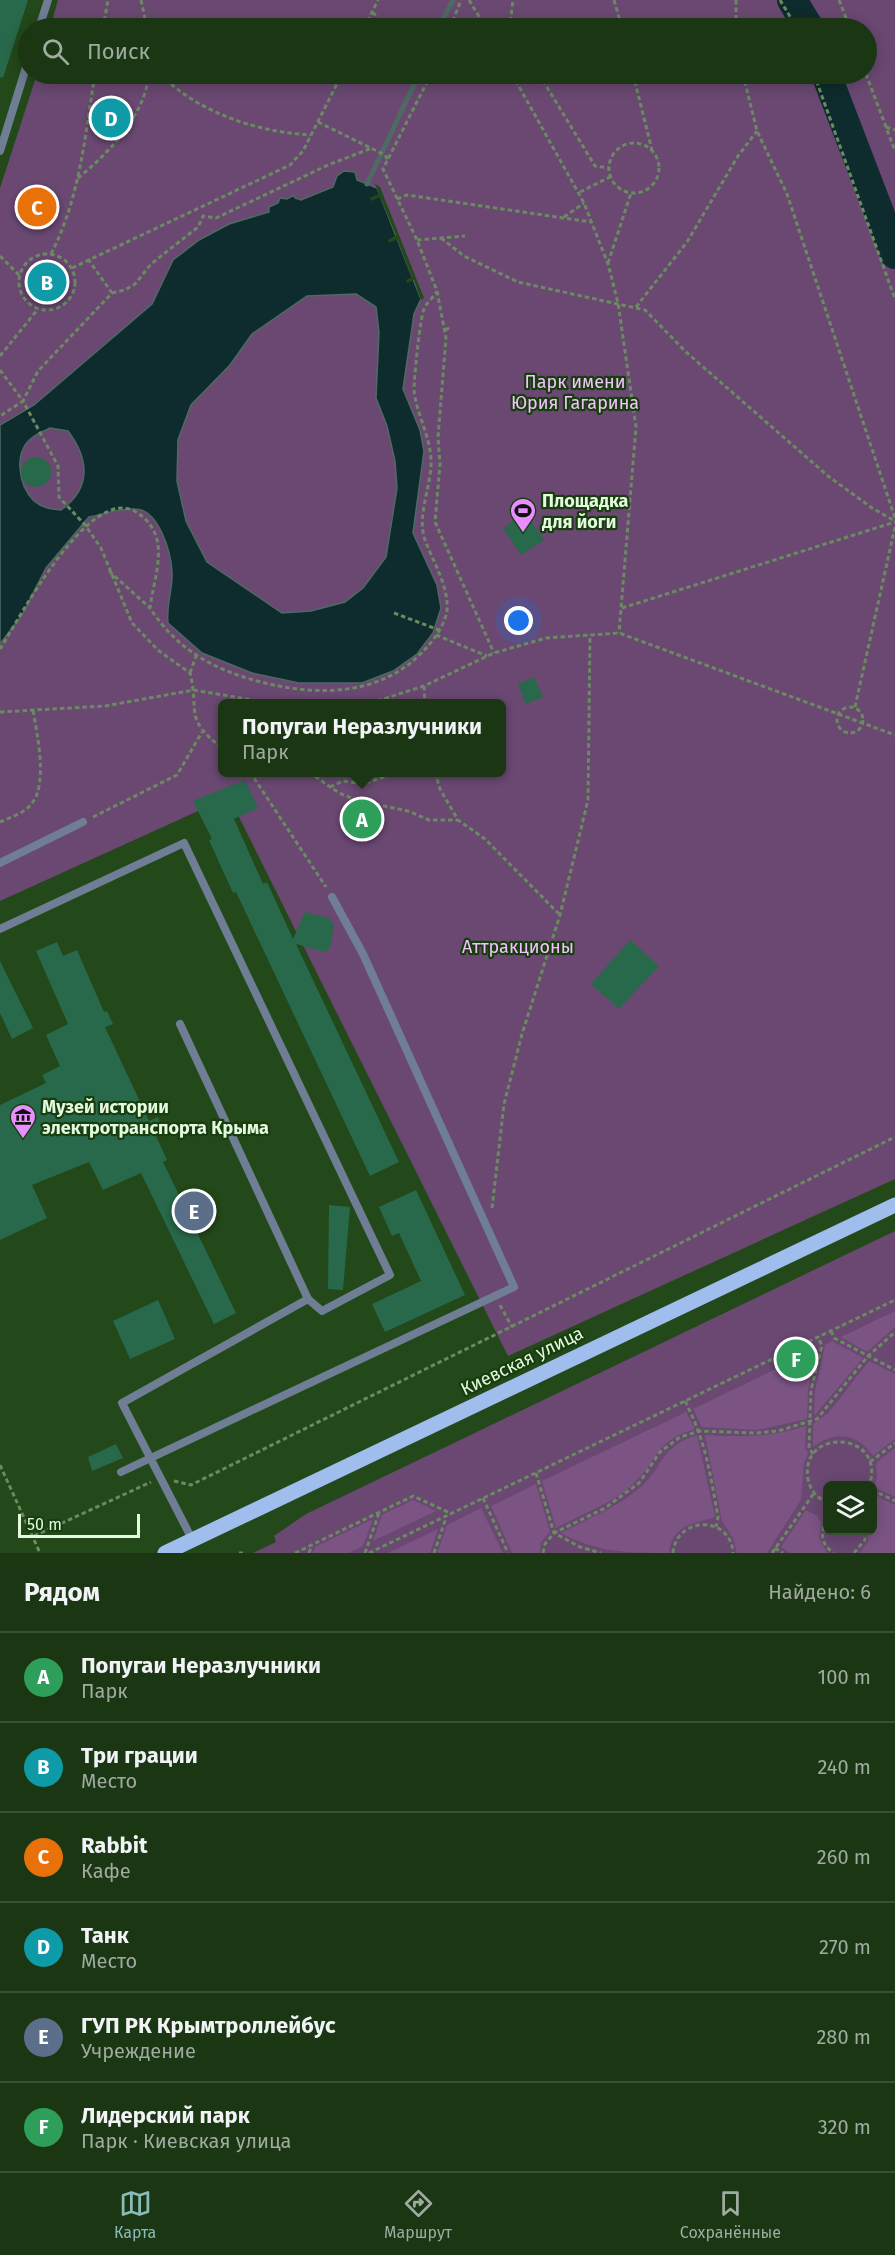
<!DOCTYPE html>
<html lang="ru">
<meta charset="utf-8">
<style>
:root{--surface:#1a3613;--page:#274121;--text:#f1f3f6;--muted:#9faba0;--line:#385033;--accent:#8bbbb9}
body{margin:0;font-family:"Fira Sans",sans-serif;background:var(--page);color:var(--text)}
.controls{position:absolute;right:18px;bottom:18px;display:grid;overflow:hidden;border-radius:9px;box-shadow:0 3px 15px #0003}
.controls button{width:54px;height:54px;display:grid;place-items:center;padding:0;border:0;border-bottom:2px solid var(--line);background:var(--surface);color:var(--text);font:30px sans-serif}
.scale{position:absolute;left:18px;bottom:15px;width:122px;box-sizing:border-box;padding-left:6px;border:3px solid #e4fadf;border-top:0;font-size:16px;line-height:21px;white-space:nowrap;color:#e4fadf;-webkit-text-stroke:4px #183d0e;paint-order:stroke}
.you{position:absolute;left:519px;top:621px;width:21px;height:21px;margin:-15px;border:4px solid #fff;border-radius:50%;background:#1a73e8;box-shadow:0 0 0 9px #1a73e833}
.badge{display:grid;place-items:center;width:39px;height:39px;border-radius:50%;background:var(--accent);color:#fff;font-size:20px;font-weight:700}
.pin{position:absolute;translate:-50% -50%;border:3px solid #fff;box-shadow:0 2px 6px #0006}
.popup{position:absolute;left:218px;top:699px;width:288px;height:78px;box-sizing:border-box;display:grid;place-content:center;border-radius:9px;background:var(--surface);filter:drop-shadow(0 2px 4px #0005);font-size:20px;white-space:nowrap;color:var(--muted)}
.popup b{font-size:22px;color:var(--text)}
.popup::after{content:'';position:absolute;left:50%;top:100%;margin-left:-12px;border:12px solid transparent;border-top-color:var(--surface)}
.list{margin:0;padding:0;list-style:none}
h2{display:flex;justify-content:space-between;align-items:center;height:78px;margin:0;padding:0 24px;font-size:26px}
h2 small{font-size:20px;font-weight:400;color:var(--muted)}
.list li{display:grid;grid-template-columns:39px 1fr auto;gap:18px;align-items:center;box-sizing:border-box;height:90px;padding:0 24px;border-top:2px solid var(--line)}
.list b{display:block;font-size:22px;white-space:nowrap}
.list p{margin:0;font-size:20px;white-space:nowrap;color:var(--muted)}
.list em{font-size:20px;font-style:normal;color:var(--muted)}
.icon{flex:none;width:33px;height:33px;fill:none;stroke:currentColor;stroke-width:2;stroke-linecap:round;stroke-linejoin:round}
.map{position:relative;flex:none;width:895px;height:1553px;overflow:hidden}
.search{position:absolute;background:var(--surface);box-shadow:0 3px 15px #0003;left:18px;right:18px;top:18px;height:66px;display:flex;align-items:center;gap:15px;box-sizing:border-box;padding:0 21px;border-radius:33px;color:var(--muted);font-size:22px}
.sheet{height:618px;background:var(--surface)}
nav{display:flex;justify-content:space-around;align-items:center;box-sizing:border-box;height:84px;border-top:2px solid var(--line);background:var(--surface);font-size:16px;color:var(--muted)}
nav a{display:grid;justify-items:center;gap:3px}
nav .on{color:var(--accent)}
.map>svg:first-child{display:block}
.green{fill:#6a4872;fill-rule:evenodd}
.forest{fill:#7b5484}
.water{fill:#0e2c2d;stroke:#4e6a62;stroke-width:1.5;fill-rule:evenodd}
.pier{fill:#234819}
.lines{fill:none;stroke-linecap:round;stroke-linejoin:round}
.stream{stroke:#4e6a62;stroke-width:5}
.river{stroke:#0e2c2d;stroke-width:30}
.building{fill:#27694a}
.path{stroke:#6a8a62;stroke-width:3;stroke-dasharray:4.5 3;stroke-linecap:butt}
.lane{stroke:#6f7e95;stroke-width:8}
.primary{stroke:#9fbded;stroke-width:15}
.labels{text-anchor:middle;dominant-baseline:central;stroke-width:4.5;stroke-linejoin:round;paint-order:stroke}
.park-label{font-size:18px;fill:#f3c3fe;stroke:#183d0e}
.poi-label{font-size:18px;font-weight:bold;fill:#e4fadf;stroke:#183d0e;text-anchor:start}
.street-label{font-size:18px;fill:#e4fadf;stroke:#183d0e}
</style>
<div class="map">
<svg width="895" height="1553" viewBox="0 0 895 1553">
<rect width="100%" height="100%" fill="#234819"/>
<g class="green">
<path d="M58 0H895V1179L508 1356 229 797 0 901V188L37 74H866V28H50ZM222 704H502V772H222Z"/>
<path d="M895 1231V1553H253L276 1542 274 1536 306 1514ZM828 1486H872V1530H828Z"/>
</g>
<g class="forest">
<path d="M895 1311V1327L867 1352 841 1337Z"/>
<path d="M832 1341 863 1358 814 1416 815 1391 825 1345Z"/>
<path d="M817 1349 808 1390 807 1419 757 1430 702 1427 693 1409Z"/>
<path d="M869 1361 895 1374V1439L873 1456C858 1433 834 1430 813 1447V1424L829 1412Z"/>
<path d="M686 1412 695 1429C657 1440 660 1456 637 1480 616 1503 583 1513 556 1528L542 1481Z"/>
<path d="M806 1426 805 1449 808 1453 804 1463 801 1500 767 1553H737L733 1538 722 1521 705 1435C741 1437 772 1437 806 1426Z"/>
<path d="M697 1435 715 1517C693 1524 672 1525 669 1553 628 1553 598 1553 561 1533 588 1518 617 1508 641 1487 665 1465 660 1447 697 1435Z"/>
<path d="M895 1448V1497L874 1487 877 1477 876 1463Z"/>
<path d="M536 1484 550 1532 541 1542 540 1553H512L491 1506Z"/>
<path d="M873 1494 895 1505V1553H860L868 1541V1531L872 1530Z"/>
<path d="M413 1500 436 1511 373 1541 382 1515Z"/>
<path d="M481 1508 503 1553H437L447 1525Z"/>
<path d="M806 1510 817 1516 821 1522 819 1538 827 1553H790L781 1547Z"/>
<path d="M373 1519 363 1546 349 1553H313L315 1547Z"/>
<path d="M438 1529 430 1553H388Z"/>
</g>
<path class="water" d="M344 171 355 172 357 180 377 188 421 299 414 314 403 389 420 430 424 451 413 533 437 585 441 608 433 633 417 654 393 671 362 683H299L252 673 202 653 168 623C166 604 173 589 172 572 171 553 159 509 135 509 120 508 104 514 89 517L46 568 22 615 0 644V425L34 405 152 304 173 260 199 240 229 224 269 212V207L278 203 280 198 287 199 294 195 295 198 301 200 333 187 337 176ZM356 294 376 307 379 332 376 398 387 426 395 461 397 488 386 557 363 588 345 602 311 611 282 613 207 562 186 521 177 481 178 440 191 405 230 365 252 334 307 296ZM50 428 68 431C89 459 92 488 61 510 51 509 42 508 34 501 18 485 13 451 33 437 38 433 45 431 50 428Z"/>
<path class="pier" d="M375 184 380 187 424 298 421 300 414 280 407 283 406 280 412 277 397 239 389 243 388 240 396 235 380 197 371 201 370 198 379 194Z"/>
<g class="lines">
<g class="stream">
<path d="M439 28 453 0"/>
<path d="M367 184 419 74"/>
</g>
<g class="river">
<path d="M792 0 809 28"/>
<path d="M826 74 895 254"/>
</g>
</g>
<g class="building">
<path d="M0 0H28L3 78 0 77Z"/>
<path d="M31 194 52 208 44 220 23 205Z"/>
<circle cx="36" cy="472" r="15"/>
<path d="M525 513 544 540 521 555 503 528Z"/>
<path d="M534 677 543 697 526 704 518 684Z"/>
<path d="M245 780 258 808 234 819 263 884 267 882 293 939 305 912 329 918 334 925 330 948 324 952 296 944 399 1162 370 1176 236 892 233 893 209 840 212 839 193 801Z"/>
<path d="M630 940 659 966 619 1009 591 984Z"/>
<path d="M57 942 63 956 77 950 104 1012 107 1011 113 1024 105 1027 149 1121 158 1117 164 1132 156 1136 167 1160 163 1162 236 1313 214 1324 141 1173 103 1190 89 1162 32 1185 47 1218 0 1240V1105L46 1083 42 1075 60 1066 46 1035 68 1024 36 951Z"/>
<path d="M0 961 33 1028 12 1039 0 1013Z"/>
<path d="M416 1190 465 1295 385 1332 372 1304 421 1281 399 1233 392 1236 379 1207Z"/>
<path d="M329 1205 350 1207 343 1290 328 1289Z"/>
<path d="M158 1300 175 1339 130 1359 113 1321Z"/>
<path d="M116 1444 123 1458 92 1471 88 1457Z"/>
</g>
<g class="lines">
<g class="path">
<path d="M141 0 147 28"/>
<path d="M469 0 486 28"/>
<path d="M614 0 622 28"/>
<path d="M736 0V28"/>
<path d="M780 0 797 28"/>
<path d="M839 0 850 28"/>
<path d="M372 13 379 16"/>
<path d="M103 28 108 0"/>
<path d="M364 28 378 0"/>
<path d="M450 28 461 0"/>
<path d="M513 28 510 24 513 0"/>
<path d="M24 50 28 34"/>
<path d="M160 74C199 113 257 132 311 135"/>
<path d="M431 74 383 169 417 240 437 291 446 338 438 437 440 464 435 522 494 653"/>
<path d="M512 74 584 203 608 264 618 303 636 427 619 633"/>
<path d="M539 74 595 166 609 168"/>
<path d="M633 74 652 150"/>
<path d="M743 74 757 131 787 194 895 518"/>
<path d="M814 74 895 299"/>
<path d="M866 74 895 151"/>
<path d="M318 122 385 155 388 160"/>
<path d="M886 127 895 130"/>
<circle cx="634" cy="168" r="25"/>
<path d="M78 178C109 153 145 115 149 74"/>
<path d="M580 192 610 177"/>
<path d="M397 199 407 195 591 222"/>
<path d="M564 217 584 203"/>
<path d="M441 238 464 256 518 282 645 310 686 352 828 476 872 508 895 521"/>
<path d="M417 240 465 236"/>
<circle cx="47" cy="282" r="28"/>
<path d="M51 254C80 198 85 135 95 74"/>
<path d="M0 256 20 276"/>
<path d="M88 259 112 293 38 371 23 401 58 466 59 497 85 525 101 548 132 623 159 651 190 673C200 715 183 717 222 748"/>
<path d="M608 263 631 193"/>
<path d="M72 268 290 165 303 151 342 74"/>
<path d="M112 293 125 290 135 284 151 264 198 227 203 216 216 218 328 165 372 148"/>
<path d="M636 307 687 242 738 156 757 131"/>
<path d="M445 330 452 327"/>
<path d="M0 356 38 309"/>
<path d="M0 370 23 401 0 416"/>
<path d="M109 571 150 608"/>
<path d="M622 608 895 522"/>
<path d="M394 613 439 630"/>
<path d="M436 635 487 656"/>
<path d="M0 649C19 619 90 483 136 512 173 535 154 575 150 608 178 651 216 671 265 683 323 697 386 695 428 646 436 637 445 623 447 611 449 585 432 561 424 537 418 515 430 488 431 465 432 438 416 414 414 390 414 378 420 318 424 309 426 303 434 297 437 291"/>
<path d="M190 673 196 656"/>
<path d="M424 686 425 704"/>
<path d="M355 704 380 700 424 686 494 653 546 638 619 633 895 735"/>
<circle cx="850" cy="720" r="13"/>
<path d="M855 707 895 527"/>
<path d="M0 712 105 706 194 690 276 704"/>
<path d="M250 772 326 887"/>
<path d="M309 772 339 793 359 801 408 811 429 820H458"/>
<path d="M435 772 440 789 458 820 485 839 560 915"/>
<path d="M330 787 343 781 363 784 399 772"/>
<path d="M93 817 177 775 202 732"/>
<path d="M0 822C11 817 25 813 32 803 48 784 37 733 33 710"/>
<path d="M492 1208 504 1104 522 1034 560 915 588 800 590 635"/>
<path d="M500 1305 512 1327"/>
<path d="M831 1331 834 1338 895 1370"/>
<path d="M685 1401C706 1442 710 1473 718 1517L716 1527"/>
<path d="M813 1454 809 1448 811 1390 822 1345 817 1337"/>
<path d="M870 1462 895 1443"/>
<path d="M0 1465 40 1553"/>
<path d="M536 1473 554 1533 580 1547 601 1553"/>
<path d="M174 1481 191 1485 895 1137"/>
<path d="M872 1490 895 1501"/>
<path d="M483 1498 508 1553"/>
<path d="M828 1503C817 1498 810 1490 808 1479 799 1426 888 1431 869 1486"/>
<path d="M828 1520C819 1532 821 1545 834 1553"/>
<path d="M34 1536 151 1482"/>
<path d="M775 1548 783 1553"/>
<path d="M239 1553H243"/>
<path d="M295 1553 413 1496 452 1514"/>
<path d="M309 1553 312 1545"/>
<path d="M365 1553 379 1513"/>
<path d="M369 1553 895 1300"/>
<path d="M434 1553 446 1518"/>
<path d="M543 1553 545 1544 554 1533 605 1508 639 1483 660 1452 680 1437 700 1431 756 1433 778 1431 817 1419 868 1356 895 1332"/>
<path d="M673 1553C676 1516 731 1515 733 1553"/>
<path d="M772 1553 814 1493"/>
<path d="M854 1553 865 1540V1530"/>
</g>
<g class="lane">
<path d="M39 28 48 0"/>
<path d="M0 151 28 61"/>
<path d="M0 863 83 822"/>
<path d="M0 929 184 843 390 1275 322 1311 308 1299"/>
<path d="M180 1024 308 1299 122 1403 193 1541"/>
<path d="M121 1472 514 1287 363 954 332 897"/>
</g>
<path class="primary" d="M165 1553 895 1205"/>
</g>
<defs>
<symbol id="stadium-pin" viewBox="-11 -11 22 30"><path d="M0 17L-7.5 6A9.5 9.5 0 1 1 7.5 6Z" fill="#e88eff" stroke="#183d0e"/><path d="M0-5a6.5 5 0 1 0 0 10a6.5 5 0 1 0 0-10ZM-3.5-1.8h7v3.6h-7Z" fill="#111"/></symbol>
<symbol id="museum-pin" viewBox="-11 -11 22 30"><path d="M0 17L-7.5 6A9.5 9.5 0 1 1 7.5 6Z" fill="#e88eff" stroke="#183d0e"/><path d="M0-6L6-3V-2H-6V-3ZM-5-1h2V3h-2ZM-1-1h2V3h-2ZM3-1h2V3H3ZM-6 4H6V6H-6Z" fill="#111"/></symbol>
</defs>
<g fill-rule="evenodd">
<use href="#stadium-pin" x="508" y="496" width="30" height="40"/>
<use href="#museum-pin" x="8" y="1102" width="30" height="40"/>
</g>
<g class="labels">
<g class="park-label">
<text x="575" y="382">Парк имени<tspan x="575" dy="21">Юрия Гагарина</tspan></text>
<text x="518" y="947">Аттракционы</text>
</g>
<g class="poi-label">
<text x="542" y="501">Площадка<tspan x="542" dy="21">для йоги</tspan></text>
<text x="42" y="1107">Музей истории<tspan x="42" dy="21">электротранспорта Крыма</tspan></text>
</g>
<g class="street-label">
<text transform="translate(522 1361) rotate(-26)">Киевская улица</text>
</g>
</g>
</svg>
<div class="controls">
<button><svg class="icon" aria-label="layers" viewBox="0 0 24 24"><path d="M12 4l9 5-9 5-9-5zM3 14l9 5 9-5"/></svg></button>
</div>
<div class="scale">50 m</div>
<div class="you"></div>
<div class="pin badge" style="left:362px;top:819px;background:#2e9e5b">A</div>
<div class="popup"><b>Попугаи Неразлучники</b>Парк</div>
<div class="pin badge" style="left:47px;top:282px;background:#0f9aa8">B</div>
<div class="pin badge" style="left:37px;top:207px;background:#e8710a">C</div>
<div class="pin badge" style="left:111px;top:118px;background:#0f9aa8">D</div>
<div class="pin badge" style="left:194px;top:1211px;background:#5c6f8a">E</div>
<div class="pin badge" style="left:796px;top:1359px;background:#2e9e5b">F</div>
<div class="search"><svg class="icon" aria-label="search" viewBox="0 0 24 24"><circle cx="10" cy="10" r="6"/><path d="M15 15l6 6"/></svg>Поиск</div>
</div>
<section class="sheet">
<h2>Рядом<small>Найдено: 6</small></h2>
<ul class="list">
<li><span class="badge" style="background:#2e9e5b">A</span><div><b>Попугаи Неразлучники</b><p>Парк</p></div><em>100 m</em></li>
<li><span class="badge" style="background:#0f9aa8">B</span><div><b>Три грации</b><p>Место</p></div><em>240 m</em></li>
<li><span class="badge" style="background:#e8710a">C</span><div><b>Rabbit</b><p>Кафе</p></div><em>260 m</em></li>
<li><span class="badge" style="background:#0f9aa8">D</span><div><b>Танк</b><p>Место</p></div><em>270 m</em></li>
<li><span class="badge" style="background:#5c6f8a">E</span><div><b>ГУП РК Крымтроллейбус</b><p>Учреждение</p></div><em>280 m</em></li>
<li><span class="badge" style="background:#2e9e5b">F</span><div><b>Лидерский парк</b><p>Парк · Киевская улица</p></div><em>320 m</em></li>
</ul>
</section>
<nav>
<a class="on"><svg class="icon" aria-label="map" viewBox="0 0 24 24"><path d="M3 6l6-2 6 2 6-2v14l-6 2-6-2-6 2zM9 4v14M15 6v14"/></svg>Карта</a>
<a><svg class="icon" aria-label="directions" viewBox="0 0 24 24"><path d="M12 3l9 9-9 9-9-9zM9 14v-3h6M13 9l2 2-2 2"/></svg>Маршрут</a>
<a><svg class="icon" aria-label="saved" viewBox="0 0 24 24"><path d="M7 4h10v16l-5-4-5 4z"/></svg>Сохранённые</a>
</nav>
